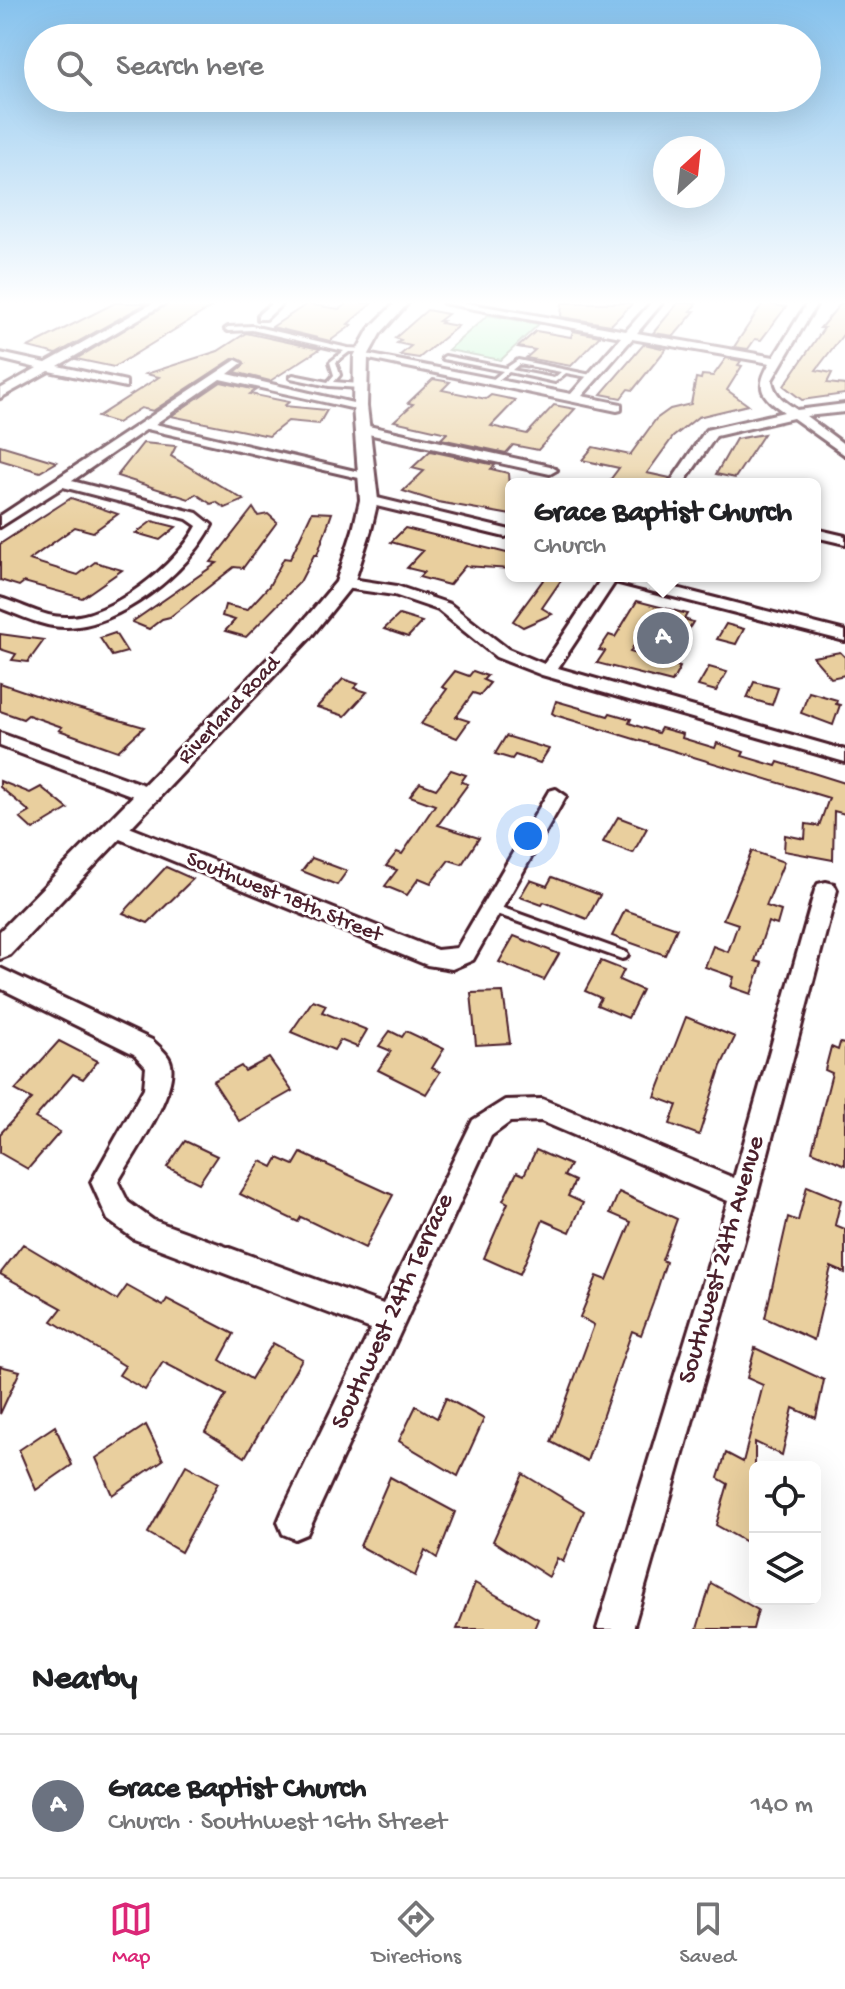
<!DOCTYPE html>
<meta charset="utf-8">
<style>
:root{--surface:#fff;--page:#f2f2f2;--text:#202124;--muted:#757577;--line:#e0e0e0;--accent:#db2777}
body{margin:0;font-family:"Gochi Hand",sans-serif;background:var(--page);color:var(--text)}
.controls{position:absolute;right:24px;bottom:24px;display:grid;overflow:hidden;border-radius:12px;box-shadow:0 8px 32px #0002}
.controls button{width:72px;height:72px;display:grid;place-items:center;padding:0;border:0;border-bottom:2px solid var(--line);background:var(--surface);color:var(--text);font:40px sans-serif}
.compass{position:absolute;left:653px;top:136px;width:72px;height:72px;border-radius:50%;background:var(--surface);box-shadow:0 8px 32px #0002;rotate:27deg}
.you{position:absolute;left:528px;top:836px;width:28px;height:28px;margin:-20px;border:6px solid #fff;border-radius:50%;background:#1a73e8;box-shadow:0 0 0 12px #1a73e833}
.badge{display:grid;place-items:center;width:52px;height:52px;border-radius:50%;background:var(--accent);color:#fff;font-size:26px;font-weight:700}
.pin{position:absolute;translate:-50% -50%;border:4px solid #fff;box-shadow:0 2px 8px #0006}
.popup{position:absolute;left:505px;top:478px;width:316px;height:104px;box-sizing:border-box;display:grid;place-content:center;border-radius:12px;background:var(--surface);filter:drop-shadow(0 2px 6px #0005);font-size:26px;white-space:nowrap;color:var(--muted)}
.popup b{font-size:30px;color:var(--text)}
.popup::after{content:'';position:absolute;left:50%;top:100%;margin-left:-16px;border:16px solid transparent;border-top-color:var(--surface)}
.list{margin:0;padding:0;list-style:none}
h2{display:flex;justify-content:space-between;align-items:center;height:104px;margin:0;padding:0 32px;font-size:34px}
h2 small{font-size:26px;font-weight:400;color:var(--muted)}
.list li{display:grid;grid-template-columns:52px 1fr auto;gap:24px;align-items:center;box-sizing:border-box;height:144px;padding:0 32px;border-top:2px solid var(--line)}
.list b{display:block;font-size:30px;white-space:nowrap}
.list p{margin:0;font-size:26px;white-space:nowrap;color:var(--muted)}
.list em{font-size:26px;font-style:normal;color:var(--muted)}
.icon{flex:none;width:44px;height:44px;fill:none;stroke:currentColor;stroke-width:2;stroke-linecap:round;stroke-linejoin:round}
.map{position:relative;flex:none;width:845px;height:1629px;overflow:hidden}
.search{position:absolute;background:var(--surface);box-shadow:0 8px 32px #0002;left:24px;right:24px;top:24px;height:88px;display:flex;align-items:center;gap:20px;box-sizing:border-box;padding:0 28px;border-radius:44px;color:var(--muted);font-size:30px}
.sheet{height:248px;background:var(--surface)}
nav{display:flex;justify-content:space-around;align-items:center;box-sizing:border-box;height:112px;border-top:2px solid var(--line);background:var(--surface);font-size:22px;color:var(--muted)}
nav a{display:grid;justify-items:center;gap:4px}
nav .on{color:var(--accent)}
.map>svg:first-child{display:block}
.green{fill:#acf1bb;stroke:#7b8873;stroke-width:2}
.building{fill:#e9cf9e;stroke:#4a1f2b;stroke-width:2}
.lines{fill:none;stroke-linecap:round;stroke-linejoin:round}
.service-casing{stroke:#4a1f2b;stroke-width:6}
.minor-casing{stroke:#4a1f2b;stroke-width:6}
.tertiary-casing{stroke:#4a1f2b;stroke-width:6}
.service{fill:#fff;fill-rule:evenodd}
.minor{fill:#fff;fill-rule:evenodd}
.tertiary{fill:#fff;fill-rule:evenodd}
.labels{text-anchor:middle;dominant-baseline:central;stroke-width:6;stroke-linejoin:round;paint-order:stroke}
.street-label{font-size:22px;fill:#4a1f2b;stroke:#fff}
.near-street-label{font-size:26px;fill:#4a1f2b;stroke:#fff}
</style>
<div class="map">
<svg width="845" height="1629" viewBox="0 0 845 1629">
<rect width="100%" height="100%" fill="#fff"/>
<filter id="ink" filterUnits="userSpaceOnUse"><feTurbulence type="fractalNoise" baseFrequency=".0125" numOctaves="2"/><feDisplacementMap in="SourceGraphic" scale="16" xChannelSelector="R" yChannelSelector="G"/><feConvolveMatrix kernelMatrix="1 2 1 2 8 2 1 2 1" color-interpolation-filters="sRGB"/></filter>
<g filter="url(#ink)">
<path class="green" d="M488 315 539 324 501 360 448 350Z"/>
<g class="building">
<path d="M115 303H147L56 354 28 347Z"/>
<path d="M169 303H218L114 367 76 359Z"/>
<path d="M348 303H372L348 324 352 325 330 341 272 327 307 304 339 309Z"/>
<path d="M562 303H633L611 325 561 317Z"/>
<path d="M678 303H697L690 311H695L674 336 653 333Z"/>
<path d="M763 303 786 307 761 340 755 339 748 349 734 347Z"/>
<path d="M841 303H845V332L816 370 832 373 827 383 845 385V394L802 400 784 386 824 328H820Z"/>
<path d="M427 310 448 314 439 321H443L441 323 458 326 419 358 400 355 411 346 397 343 401 340 395 338Z"/>
<path d="M536 331 571 337 573 331 600 336 571 366 526 358 535 350 518 347Z"/>
<path d="M246 333 320 349 270 381 235 372 245 364 234 358 153 411 141 408 117 423 97 417 159 377 146 374 218 351Z"/>
<path d="M644 344 666 349 633 390 628 389 621 398 601 394Z"/>
<path d="M726 358 741 361 738 365 742 366 727 390 748 405 698 417 673 437 647 473 670 478 666 484H607L619 468 582 460 593 447 630 455 656 419 670 409 691 404 696 378 701 379 702 375 713 376Z"/>
<path d="M433 379 450 382 442 390 486 399 491 395 516 400 491 426 527 434 554 405 575 409 538 450 513 445 506 453 441 439 447 433 394 421 413 404 408 403Z"/>
<path d="M221 382 256 390 250 394 289 402 284 406 327 410 319 424 288 421 269 436 171 416Z"/>
<path d="M764 434 735 478 716 474 736 439Z"/>
<path d="M143 443 176 446 171 456 244 500 225 508 216 502 211 504 196 494 189 499 117 476Z"/>
<path d="M0 445 57 462 40 472 0 460Z"/>
<path d="M430 451 495 465 491 469 508 473 511 515 438 502 403 491 424 471 412 468Z"/>
<path d="M71 498 118 514 93 532 75 527 29 560 78 575 95 562 122 570 82 598 24 582 19 586 0 580V544Z"/>
<path d="M253 508 258 516 268 514 277 522 243 568 234 567 170 617 162 619 149 629 132 622 217 563 211 562Z"/>
<path d="M312 512 332 513 317 555H314L300 582 246 637 225 631 235 620 222 616 225 605 247 610 269 586 284 558 290 559Z"/>
<path d="M152 521 176 527 160 540 136 533Z"/>
<path d="M405 528 511 554V569L465 566 449 585 419 577 424 572 407 568 423 551 391 542Z"/>
<path d="M546 576H564L542 608 552 614 523 627 513 621Z"/>
<path d="M637 601 687 614 684 619 693 622 685 635 646 625 630 652 680 667 672 682 597 663 605 651 599 650 609 635 615 637Z"/>
<path d="M399 615 422 622 408 637 384 629Z"/>
<path d="M726 624 744 629 736 644 717 639Z"/>
<path d="M115 633 127 652 112 656 100 638Z"/>
<path d="M0 634 44 640 28 662 12 660 16 654 0 649Z"/>
<path d="M840 652 845 657V675L831 678 813 657Z"/>
<path d="M709 667 727 672 716 691 698 686Z"/>
<path d="M455 671 469 676 473 671 487 676 483 680 490 683 480 695 473 693 456 717 469 721 457 738 421 724 447 689 442 687Z"/>
<path d="M343 679 358 684 354 688 367 692 345 716 317 707Z"/>
<path d="M754 682 778 688 772 705 747 698Z"/>
<path d="M0 683 56 702 144 727 118 751 59 730 62 727 28 715 23 719 0 711Z"/>
<path d="M809 692 837 700 836 704 840 705 833 725 801 713Z"/>
<path d="M556 701 608 716 610 713 631 719 629 723 658 733 661 728 683 734 682 738 715 748 717 743 744 752 742 756 776 766 778 762 845 783V814L834 811 833 860 784 851 785 835 805 839 806 824 819 826 829 798 555 715 552 713Z"/>
<path d="M506 736 549 749 540 763 515 755 512 759 495 754Z"/>
<path d="M451 770 466 775 461 782 468 784 438 825 479 838 462 864 449 860 431 883 419 878 407 895 385 886 397 870 386 866 397 852 402 854 435 805 410 796 420 783 436 789Z"/>
<path d="M0 781 30 793 41 787 68 809 33 830 20 818 30 812 0 787Z"/>
<path d="M618 817 647 828 633 853 603 842Z"/>
<path d="M752 851 784 862 766 906 781 911 777 925 768 922 755 961 762 963 751 994 731 987 734 977 705 967 713 946 728 952 738 924 723 919Z"/>
<path d="M312 858 347 871 337 885 302 871Z"/>
<path d="M166 867 193 879 148 923 123 913Z"/>
<path d="M552 877 600 895 587 919 544 902 542 905 520 897 530 880 547 886Z"/>
<path d="M625 910 677 928 665 955 612 936Z"/>
<path d="M514 936 559 954 544 980 499 962Z"/>
<path d="M601 961 624 970 619 980 642 990 628 1018 597 1005 601 998 585 991Z"/>
<path d="M503 992 510 1043 476 1045 471 993Z"/>
<path d="M313 1000 326 1005 322 1012 367 1030 357 1047 340 1040 334 1050 291 1032Z"/>
<path d="M686 1017 735 1037 721 1066 699 1135 670 1124 677 1105 655 1097Z"/>
<path d="M390 1031 402 1037 406 1031 444 1049 432 1068 440 1072 426 1094 378 1070 391 1051 379 1046Z"/>
<path d="M59 1041 98 1061 83 1079 73 1074 35 1118 60 1132 28 1169 0 1153V1134L32 1099 15 1090Z"/>
<path d="M840 1043 845 1044V1165L812 1151 832 1073 825 1070 831 1047 838 1050Z"/>
<path d="M269 1058 292 1091 239 1121 213 1081 241 1066 245 1071Z"/>
<path d="M185 1141 217 1156 199 1183 167 1167Z"/>
<path d="M536 1150 570 1165 564 1176 575 1181 568 1196 583 1203 570 1232 543 1220 520 1274 484 1258 508 1203 503 1200 517 1172 524 1175Z"/>
<path d="M301 1153 393 1195 365 1248 301 1217 298 1222 240 1194 261 1161 273 1167 278 1158 294 1165Z"/>
<path d="M807 1186 841 1200 835 1225 845 1229V1273L831 1267 814 1340 765 1318 788 1217 798 1221Z"/>
<path d="M619 1192 677 1219 662 1260 666 1262 653 1303 641 1335 632 1331 587 1461 551 1442 594 1325 580 1317 597 1276 607 1280 631 1222 610 1213Z"/>
<path d="M23 1244 117 1300 127 1286 163 1306 167 1299 234 1334 220 1360 251 1379 273 1343 302 1359 245 1457 205 1432 226 1395 163 1362 145 1390 119 1375 125 1366 52 1321 62 1308 0 1274Z"/>
<path d="M755 1348 824 1380 816 1418 793 1408 782 1455 755 1442V1547L716 1525 728 1484 718 1478 726 1453 743 1462 763 1385 747 1378Z"/>
<path d="M0 1366 20 1371 0 1414Z"/>
<path d="M446 1398 484 1419 458 1476 399 1441 416 1406 437 1418Z"/>
<path d="M146 1425 163 1460 112 1495 96 1458Z"/>
<path d="M55 1426 72 1465 36 1490 19 1450Z"/>
<path d="M186 1465 218 1483 181 1552 148 1533Z"/>
<path d="M523 1474 584 1511 563 1562 557 1558 549 1577 493 1541Z"/>
<path d="M390 1477 455 1512 437 1558 425 1550 415 1576 360 1546Z"/>
<path d="M475 1583 538 1619 534 1629H457Z"/>
<path d="M711 1583 758 1610 753 1629H697Z"/>
</g>
<g class="lines">
<defs>
<g id="service">
<path d="M252 326 348 348 366 349 367 350 364 352H349L336 362 340 375 334 382 360 384 363 386 360 388 329 386 291 378 290 377 293 375 328 382 334 375 330 362 344 351 252 330 228 331 225 329 228 327Z"/>
<path d="M445 356 506 368 518 360 596 376 593 378 566 373 555 382 509 372 493 384 491 383V381L503 371 443 359 442 358ZM519 364 561 372 554 378 512 370Z"/>
<path d="M492 904 626 952 628 955 626 958 622 959 488 911 487 908 488 905Z"/>
</g>
<g id="minor">
<path d="M153 303H166L58 366 126 381V387L49 371 0 398V389L37 368 0 359V353L46 363Z"/>
<path d="M272 303H283L266 319H258V315Z"/>
<path d="M443 303H466L626 331 651 303H662L637 333 774 357 807 303H817L772 380C774 395 785 402 797 410L845 404V412L806 416 845 445V455L793 418 716 436 683 484H669L706 430 784 412C761 396 755 388 770 363L632 339 582 396 621 404V410L617 411 355 356 361 353 571 394 621 337Z"/>
<path d="M236 360 242 363 228 374 366 406 360 410 220 379 155 424 372 475V481L147 429 72 481 197 513 212 525C189 571 119 628 65 627 43 627 21 616 0 608V598C22 604 42 617 65 617 110 619 177 564 197 526L187 519 63 487 0 527V516Z"/>
<path d="M364 425 550 466 557 470 550 474 359 432 358 429Z"/>
<path d="M369 496 510 530 511 535 505 537 364 503 362 500Z"/>
<path d="M815 529 845 536V544L815 537Z"/>
<path d="M603 576H629L845 631V641L615 582 558 668 845 750V762L542 675 496 657 438 610 394 595 345 588 337 583 345 578 397 586 450 604 508 649 544 664Z"/>
<path d="M0 733 158 790 161 795 158 800H144L0 746Z"/>
<path d="M556 789 566 796 473 960 452 969 427 965 110 835 107 830 110 825H124L437 950 457 948 549 791Z"/>
<path d="M826 882 834 884 837 890 757 1195 633 1629H597L728 1201 541 1121 510 1122 491 1136 307 1534 295 1539 283 1534 278 1522 283 1510 371 1329 134 1239 108 1220 91 1182 144 1088 146 1067 134 1054 0 988V968L152 1040C158 1046 170 1055 171 1064 177 1094 133 1155 118 1182L128 1202 153 1220 383 1304 473 1120 505 1100 542 1099 734 1178 815 890 818 884Z"/>
</g>
<path id="tertiary" d="M395 303H408L380 334 368 356 367 406 378 500 371 530 354 583 309 639 10 955 0 959V931L295 631 336 582 353 530 360 500 353 406 354 356 369 329Z"/>
</defs>
<use href="#service" class="service-casing"/>
<use href="#minor" class="minor-casing"/>
<use href="#tertiary" class="tertiary-casing"/>
<use href="#service" class="service"/>
<use href="#minor" class="minor"/>
<use href="#tertiary" class="tertiary"/>
</g>
</g>
<linearGradient id="sky" x2="0" y2="1"><stop stop-color="#86c2ed"/><stop offset="0.57" stop-color="#fff"/><stop offset="1" stop-color="#fff" stop-opacity="0"/></linearGradient>
<rect width="845" height="531" fill="url(#sky)"/>
<g class="labels">
<g class="street-label">
<text transform="translate(230 711) rotate(-47)">Riverland Road</text>
<text transform="translate(284 898) rotate(22)">Southwest 18th Street</text>
</g>
<g class="near-street-label">
<text transform="translate(723 1260) rotate(-74)">Southwest 24th Avenue</text>
<text transform="translate(394 1312) rotate(-65)">Southwest 24th Terrace</text>
</g>
</g>
</svg>
<div class="controls">
<button><svg class="icon" aria-label="locate" viewBox="0 0 24 24"><circle cx="12" cy="12" r="6"/><path d="M12 2v4M12 18v4M2 12h4M18 12h4"/></svg></button>
<button><svg class="icon" aria-label="layers" viewBox="0 0 24 24"><path d="M12 4l9 5-9 5-9-5zM3 14l9 5 9-5"/></svg></button>
</div>
<svg class="compass" viewBox="-18 -18 36 36"><path d="M0-13l5 13h-10z" fill="#e53935"/><path d="M0 13l5-13h-10z" fill="#757577"/></svg>
<div class="you"></div>
<div class="pin badge" style="left:663px;top:638px;background:#6b7280">A</div>
<div class="popup"><b>Grace Baptist Church</b>Church</div>
<div class="search"><svg class="icon" aria-label="search" viewBox="0 0 24 24"><circle cx="10" cy="10" r="6"/><path d="M15 15l6 6"/></svg>Search here</div>
</div>
<section class="sheet">
<h2>Nearby<small></small></h2>
<ul class="list">
<li><span class="badge" style="background:#6b7280">A</span><div><b>Grace Baptist Church</b><p>Church · Southwest 16th Street</p></div><em>140 m</em></li>
</ul>
</section>
<nav>
<a class="on"><svg class="icon" aria-label="map" viewBox="0 0 24 24"><path d="M3 6l6-2 6 2 6-2v14l-6 2-6-2-6 2zM9 4v14M15 6v14"/></svg>Map</a>
<a><svg class="icon" aria-label="directions" viewBox="0 0 24 24"><path d="M12 3l9 9-9 9-9-9zM9 14v-3h6M13 9l2 2-2 2"/></svg>Directions</a>
<a><svg class="icon" aria-label="saved" viewBox="0 0 24 24"><path d="M7 4h10v16l-5-4-5 4z"/></svg>Saved</a>
</nav>
